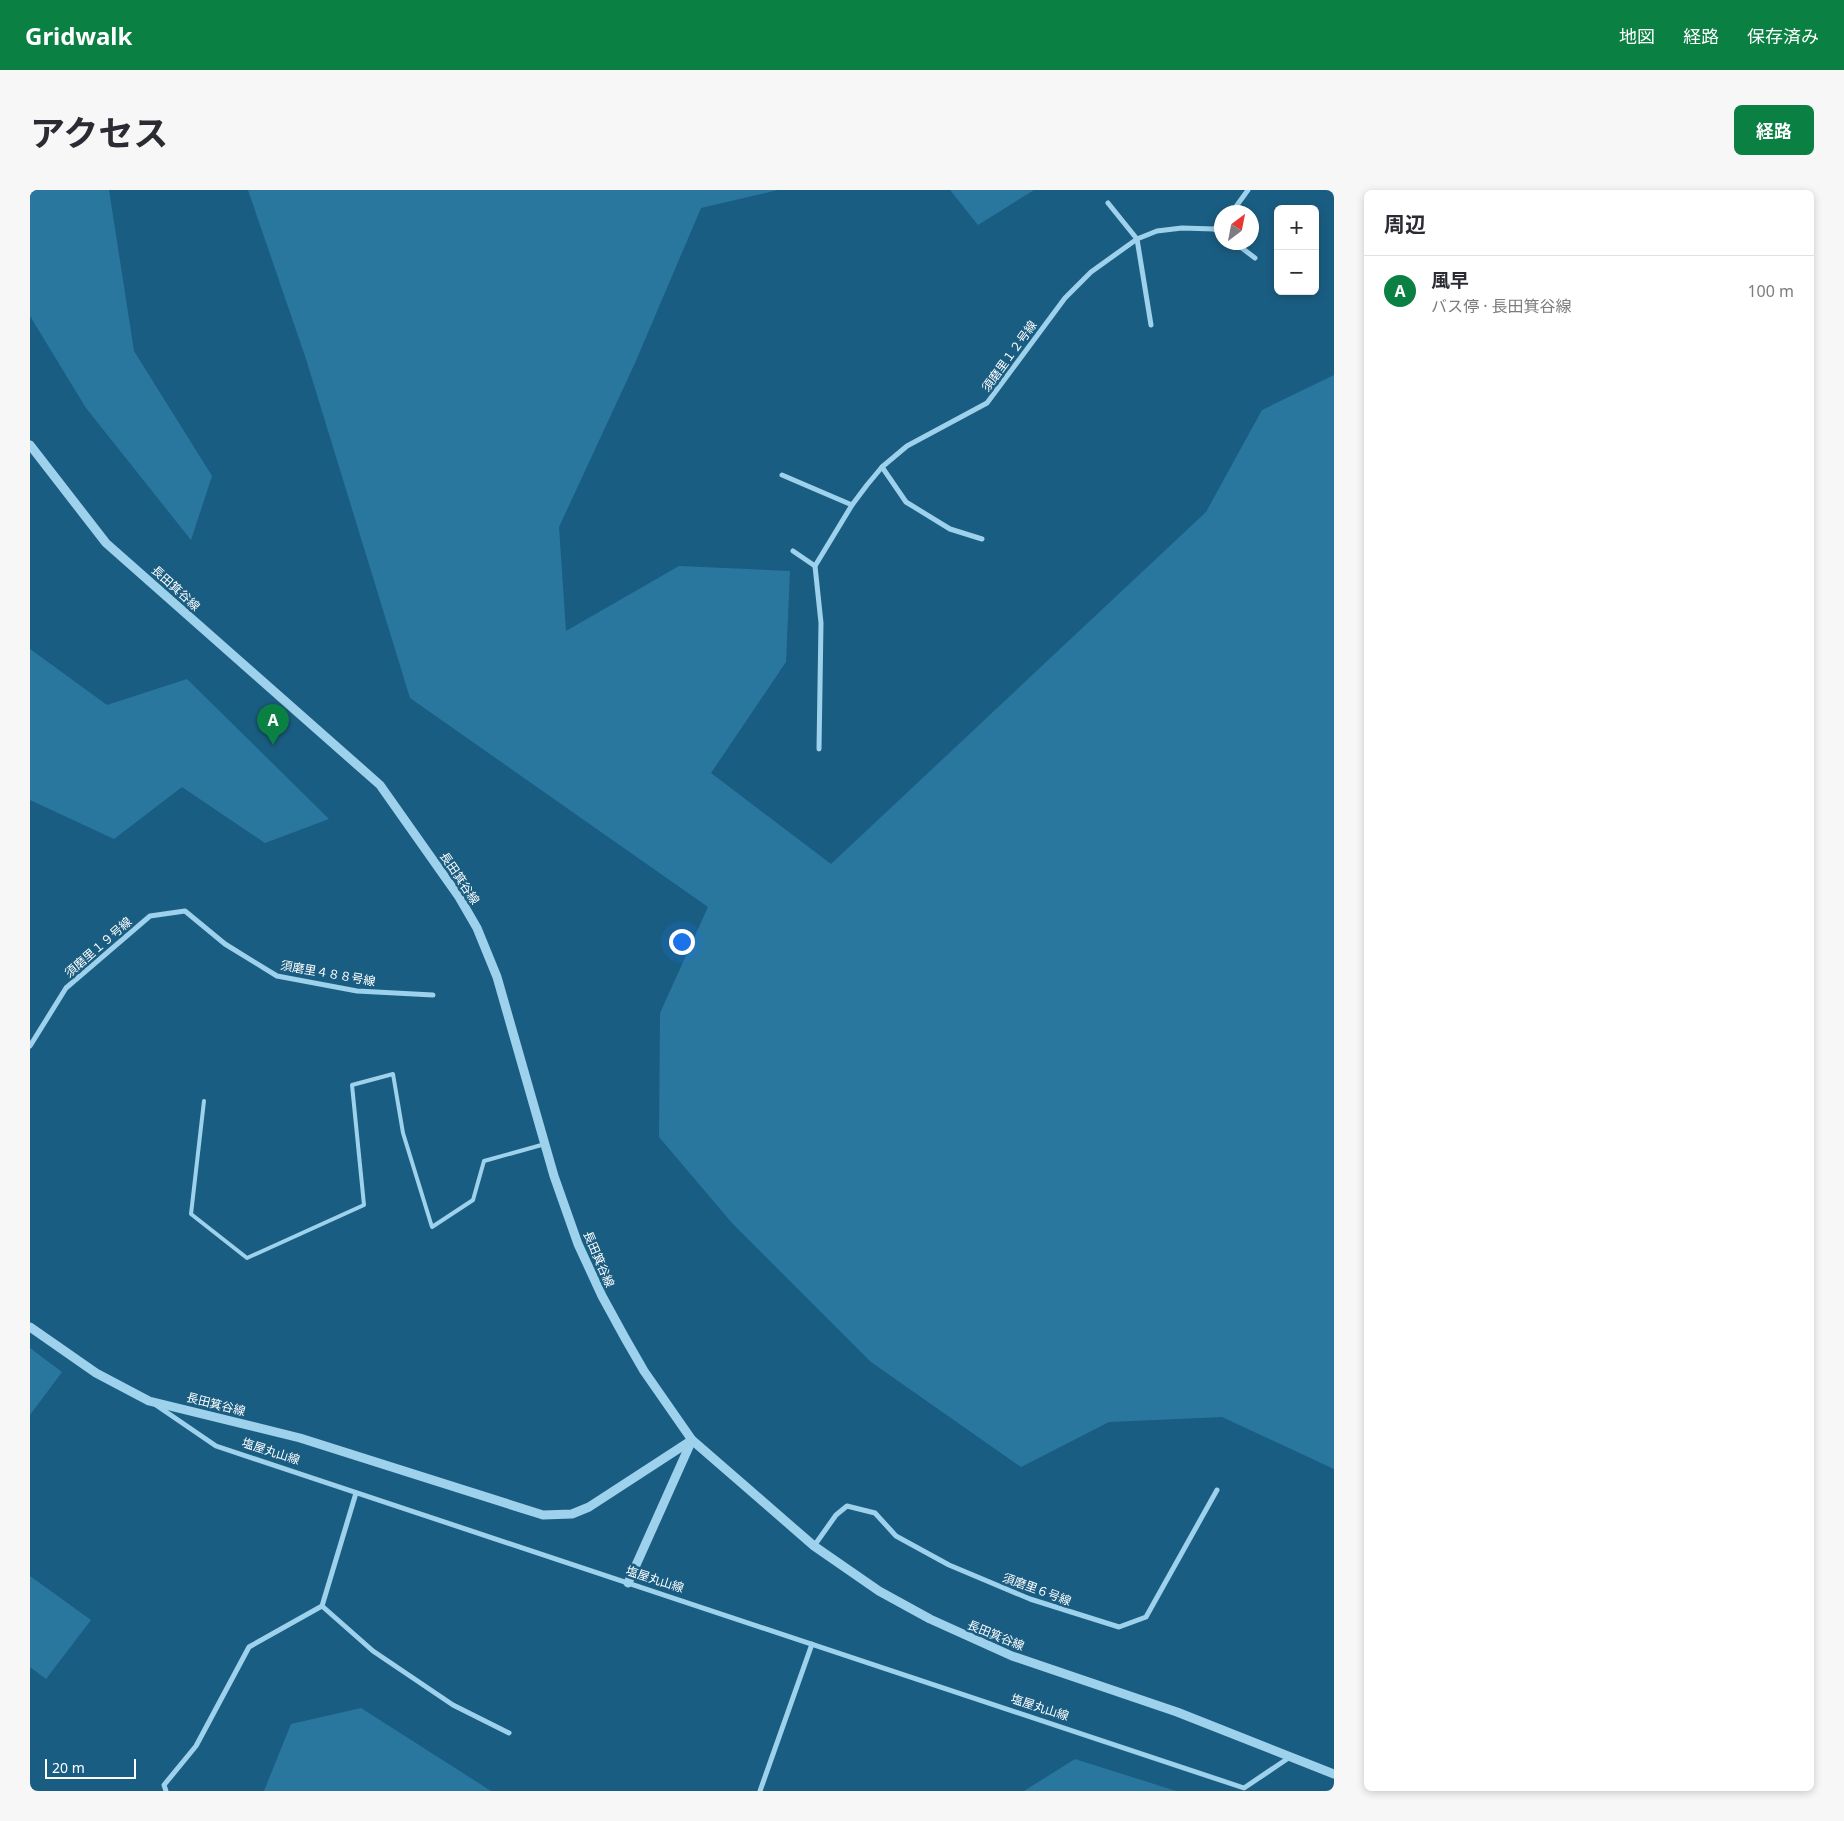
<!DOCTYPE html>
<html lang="ja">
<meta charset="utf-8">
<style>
:root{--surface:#fff;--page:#f7f7f7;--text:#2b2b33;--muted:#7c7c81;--line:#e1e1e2;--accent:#0b8043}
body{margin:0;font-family:"Noto Sans","Noto Sans JP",sans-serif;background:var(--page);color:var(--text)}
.controls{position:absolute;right:15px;top:15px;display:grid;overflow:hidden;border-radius:8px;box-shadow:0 2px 8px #0003}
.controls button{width:45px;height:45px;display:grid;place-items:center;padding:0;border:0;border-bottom:1px solid var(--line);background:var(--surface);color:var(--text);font:25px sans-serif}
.compass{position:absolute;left:1184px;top:15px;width:45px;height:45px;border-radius:50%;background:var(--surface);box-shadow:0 2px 8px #0003;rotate:32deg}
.scale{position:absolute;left:15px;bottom:12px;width:91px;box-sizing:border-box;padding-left:5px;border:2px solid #fff;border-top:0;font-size:14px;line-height:18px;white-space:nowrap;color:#fff;-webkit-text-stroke:4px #1a5d82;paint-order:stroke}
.you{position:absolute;left:651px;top:751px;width:18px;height:18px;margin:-12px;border:4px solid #fff;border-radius:50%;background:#1a73e8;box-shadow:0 0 0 8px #1a73e833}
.badge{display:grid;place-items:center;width:32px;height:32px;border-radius:50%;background:var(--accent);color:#fff;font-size:16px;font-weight:700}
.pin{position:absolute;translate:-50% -41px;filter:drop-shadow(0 1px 2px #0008)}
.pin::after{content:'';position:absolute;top:26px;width:18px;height:15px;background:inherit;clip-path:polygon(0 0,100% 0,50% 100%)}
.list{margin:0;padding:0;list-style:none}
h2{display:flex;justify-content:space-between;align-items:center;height:65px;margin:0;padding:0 20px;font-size:21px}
h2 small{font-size:16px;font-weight:400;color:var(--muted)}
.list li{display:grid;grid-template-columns:32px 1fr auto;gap:15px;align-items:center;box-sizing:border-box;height:70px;padding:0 20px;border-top:1px solid var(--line)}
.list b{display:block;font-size:19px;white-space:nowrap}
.list p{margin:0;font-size:16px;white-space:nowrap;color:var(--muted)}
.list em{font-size:16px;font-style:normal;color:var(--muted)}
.map{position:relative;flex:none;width:1304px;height:1601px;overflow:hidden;border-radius:8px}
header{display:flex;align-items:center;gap:30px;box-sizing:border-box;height:70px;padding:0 25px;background:var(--accent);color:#fff}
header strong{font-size:24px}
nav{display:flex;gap:28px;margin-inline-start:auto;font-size:18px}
.intro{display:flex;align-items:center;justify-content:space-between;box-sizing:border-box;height:120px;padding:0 30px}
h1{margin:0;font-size:35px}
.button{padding:12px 22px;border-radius:8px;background:var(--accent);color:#fff;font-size:18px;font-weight:700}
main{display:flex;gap:30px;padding:0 30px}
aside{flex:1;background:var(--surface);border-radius:8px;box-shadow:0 2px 8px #0003}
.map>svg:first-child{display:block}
.green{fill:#29779f}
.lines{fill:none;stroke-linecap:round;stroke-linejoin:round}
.service{stroke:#9ed1eb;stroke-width:4}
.minor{stroke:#9ed1eb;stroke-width:5}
.tertiary{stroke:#9ed1eb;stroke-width:9}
.labels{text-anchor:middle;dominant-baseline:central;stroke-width:5;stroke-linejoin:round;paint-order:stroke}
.street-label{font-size:12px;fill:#fff;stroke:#1a5d82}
</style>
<header>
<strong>Gridwalk</strong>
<nav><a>地図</a><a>経路</a><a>保存済み</a></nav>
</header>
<div class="intro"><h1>アクセス</h1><a class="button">経路</a></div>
<main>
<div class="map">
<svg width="1304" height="1601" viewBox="0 0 1304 1601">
<rect width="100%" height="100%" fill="#1a5d82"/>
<g class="green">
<path d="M0 0H79L104 161 182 286 161 350 56 218 0 126Z"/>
<path d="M218 0H748L671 18 605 173 529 337 536 441 649 376 760 381 756 472 681 583 801 674 1176 322 1232 220 1304 185V1279L1192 1227 1079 1232 991 1277 841 1172 702 1033 629 947 630 823 678 717 380 508 276 169Z"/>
<path d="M920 0H1004L948 35Z"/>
<path d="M0 459 77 515 157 489 299 629 235 653 152 597 84 649 0 610Z"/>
<path d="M0 1158 32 1182 0 1225Z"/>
<path d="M0 1386 61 1430 16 1489 0 1477Z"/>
<path d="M331 1518 461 1601H234L261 1534Z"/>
<path d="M1045 1569 1146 1601H994Z"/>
</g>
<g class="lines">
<path class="service" d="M174 911 161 1024 217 1068 334 1015 322 895 363 884 373 943 402 1037 443 1010 454 971 515 954"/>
<g class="minor">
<path d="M1078 13 1107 49 1121 135"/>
<path d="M1202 22 1218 0"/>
<path d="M1184 39 1192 44"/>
<path d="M1204 52 1225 68"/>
<path d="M852 277 876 312 920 339 952 349"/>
<path d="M752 285 822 315"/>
<path d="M763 361 785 376"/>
<path d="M789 559 791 433 785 376 822 315 837 295 852 277 877 256 957 213 1035 108 1061 82 1107 49 1127 41 1152 38 1184 39 1192 34"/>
<path d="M0 856 36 798 120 726 155 721 195 754 247 786 327 801 403 805"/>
<path d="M126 1215 186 1256 1214 1598 1260 1567"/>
<path d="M784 1356 806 1325 817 1316 845 1323 866 1346 919 1375 1000 1409 1089 1437 1116 1427 1187 1300"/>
<path d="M292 1416 343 1461 423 1515 479 1543"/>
<path d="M136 1601 134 1595 166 1556 219 1457 292 1416 326 1303"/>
<path d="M730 1601 782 1454"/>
</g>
<g class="tertiary">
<path d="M0 255 76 353 350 595 429 707 447 738 467 787 524 986 548 1054 572 1106 595 1148 614 1181 662 1250 784 1356 849 1401 900 1429 982 1466 1147 1522 1304 1584"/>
<path d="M0 1137 66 1183 119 1211 270 1248 513 1325 542 1324 559 1317 662 1250"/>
<path d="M598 1393 662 1250"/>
</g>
</g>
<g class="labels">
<g class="street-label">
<text transform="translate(979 166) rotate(-54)">須磨里１２号線</text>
<text transform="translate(146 398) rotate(42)">長田箕谷線</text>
<text transform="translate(430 688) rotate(56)">長田箕谷線</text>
<text transform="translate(68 757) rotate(-41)">須磨里１９号線</text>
<text transform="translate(298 783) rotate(10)">須磨里４８８号線</text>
<text transform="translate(569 1069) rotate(67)">長田箕谷線</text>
<text transform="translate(186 1214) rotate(14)">長田箕谷線</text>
<text transform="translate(241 1261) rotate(18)">塩屋丸山線</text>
<text transform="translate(625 1389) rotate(18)">塩屋丸山線</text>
<text transform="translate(1007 1399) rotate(20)">須磨里６号線</text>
<text transform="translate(966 1445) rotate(22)">長田箕谷線</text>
<text transform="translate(1010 1517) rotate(18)">塩屋丸山線</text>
</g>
</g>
</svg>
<div class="controls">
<button>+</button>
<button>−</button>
</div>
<svg class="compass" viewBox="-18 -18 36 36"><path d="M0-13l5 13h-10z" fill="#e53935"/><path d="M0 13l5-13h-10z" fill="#7c7c81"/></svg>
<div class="scale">20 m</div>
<div class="you"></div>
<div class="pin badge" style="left:243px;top:555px">A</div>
</div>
<aside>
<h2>周辺<small></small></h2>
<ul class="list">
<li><span class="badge">A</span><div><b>風早</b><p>バス停 · 長田箕谷線</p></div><em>100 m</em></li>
</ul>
</aside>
</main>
